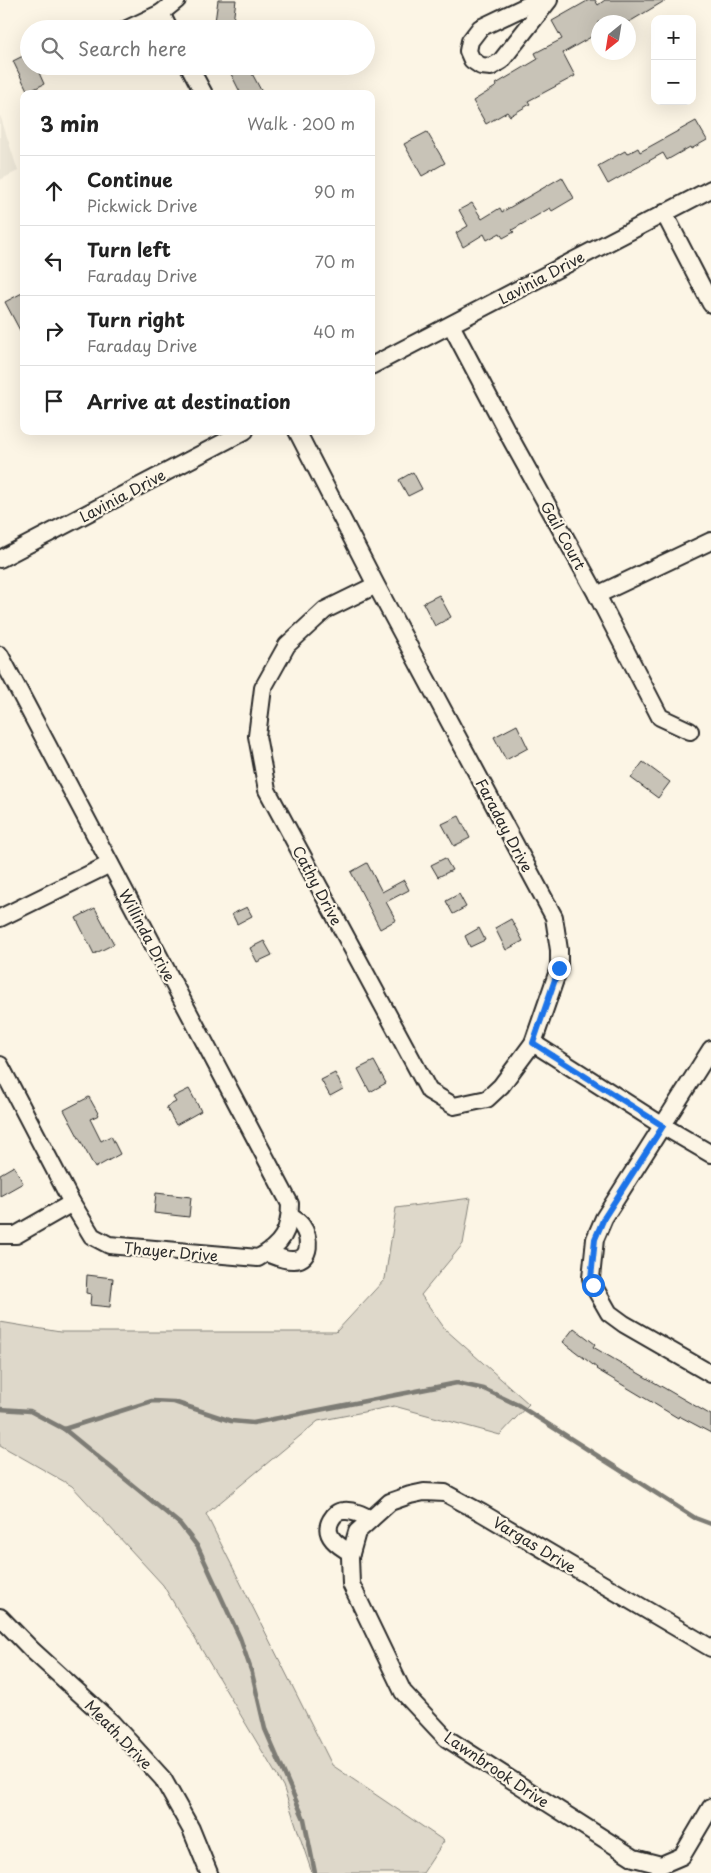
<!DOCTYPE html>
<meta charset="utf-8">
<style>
:root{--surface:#fff;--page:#f6f6f6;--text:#222;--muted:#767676;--line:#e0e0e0}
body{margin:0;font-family:"Playpen Sans",sans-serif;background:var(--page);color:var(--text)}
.controls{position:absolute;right:15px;top:15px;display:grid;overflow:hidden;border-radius:10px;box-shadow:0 5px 20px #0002}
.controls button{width:45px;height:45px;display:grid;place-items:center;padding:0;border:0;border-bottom:1px solid var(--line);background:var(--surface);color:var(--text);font:25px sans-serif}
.compass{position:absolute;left:591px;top:15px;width:45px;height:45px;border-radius:50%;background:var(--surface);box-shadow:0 5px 20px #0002;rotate:210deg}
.stop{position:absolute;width:15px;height:15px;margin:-11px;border:4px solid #1a73e8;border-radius:50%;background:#fff}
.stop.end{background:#1a73e8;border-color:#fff;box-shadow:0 1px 5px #0008}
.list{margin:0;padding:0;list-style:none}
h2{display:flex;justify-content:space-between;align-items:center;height:65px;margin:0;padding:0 20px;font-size:21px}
h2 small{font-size:16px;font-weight:400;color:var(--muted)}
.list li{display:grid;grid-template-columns:32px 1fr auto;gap:15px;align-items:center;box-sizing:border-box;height:70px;padding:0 20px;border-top:1px solid var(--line)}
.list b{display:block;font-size:19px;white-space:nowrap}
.list p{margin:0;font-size:16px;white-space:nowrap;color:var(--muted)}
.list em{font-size:16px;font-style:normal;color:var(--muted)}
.icon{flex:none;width:28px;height:28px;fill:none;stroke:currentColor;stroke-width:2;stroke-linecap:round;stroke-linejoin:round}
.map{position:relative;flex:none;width:711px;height:1873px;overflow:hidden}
.search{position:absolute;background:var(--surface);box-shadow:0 5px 20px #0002;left:20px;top:20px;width:355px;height:55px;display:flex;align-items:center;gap:12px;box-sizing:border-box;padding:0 18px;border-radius:28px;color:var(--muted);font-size:19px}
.panel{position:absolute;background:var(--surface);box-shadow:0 5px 20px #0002;left:20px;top:90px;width:355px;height:345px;border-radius:10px}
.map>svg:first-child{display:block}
.built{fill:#ece6d7}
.green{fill:#ded8ca;stroke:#84827a}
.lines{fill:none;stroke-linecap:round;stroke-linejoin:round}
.stream{stroke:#7d7b74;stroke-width:4.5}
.building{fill:#c8c3b7;stroke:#2b2b2b}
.minor-casing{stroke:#2b2b2b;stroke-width:20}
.minor{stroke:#fcf5e5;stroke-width:16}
.route{stroke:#1a73e8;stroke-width:6}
.labels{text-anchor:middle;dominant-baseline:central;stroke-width:4.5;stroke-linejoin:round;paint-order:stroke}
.street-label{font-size:15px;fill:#2b2b2b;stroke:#fcf5e5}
</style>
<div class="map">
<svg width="711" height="1873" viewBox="0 0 711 1873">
<rect width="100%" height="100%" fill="#fcf5e5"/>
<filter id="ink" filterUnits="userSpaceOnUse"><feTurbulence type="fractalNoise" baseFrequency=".02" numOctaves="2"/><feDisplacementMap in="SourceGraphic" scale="10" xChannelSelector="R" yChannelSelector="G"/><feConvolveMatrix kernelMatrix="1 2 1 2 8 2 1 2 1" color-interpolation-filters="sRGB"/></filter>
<g filter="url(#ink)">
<path class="built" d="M0 115 18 171 0 180Z"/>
<path class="green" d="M471 1198 463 1244 421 1295 445 1329 529 1404 500 1435 394 1406 318 1421 206 1514 332 1765 444 1841 423 1873H312L283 1786 163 1585 72 1486 0 1445V1322L60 1332H336L385 1279 396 1208Z"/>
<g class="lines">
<g class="stream">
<path d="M0 1409 30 1411 64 1429 180 1524 198 1547 240 1638 252 1673 265 1729 304 1819 315 1873"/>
<path d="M64 1429 152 1401 174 1402 231 1421 253 1423 457 1383 484 1389 518 1405 695 1518 711 1524"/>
</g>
</g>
<g class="building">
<path d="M218 0H236L232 29H214Z"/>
<path d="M589 0H595L598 5 605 0H666L629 22H598V33L563 53 575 76 528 101 530 104 510 116 507 112 486 124 473 101 497 86 496 84 538 59 535 53 562 39 552 21Z"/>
<path d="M29 53V66H36L44 84 28 92 13 61Z"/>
<path d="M237 66H248L263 94H241L229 70Z"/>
<path d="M696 121 707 140 691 149 690 147 667 160 663 153 608 184 598 166 625 151 627 154 638 148 640 152Z"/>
<path d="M427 132 445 163 422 176 404 144Z"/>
<path d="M562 177 574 198 552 211 550 208 512 230 514 232 503 238 500 233 487 240 484 234 463 247 456 233 468 226 459 210 472 203 482 219 500 208 502 212Z"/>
<path d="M24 292V338L5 302Z"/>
<path d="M413 472 422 489 408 496 399 480Z"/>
<path d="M439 595 451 617 435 626 423 603Z"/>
<path d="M517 725 528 748 506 760 494 737Z"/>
<path d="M643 762 670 782 658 798 631 778Z"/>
<path d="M459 816 470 838 454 846 442 824Z"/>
<path d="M445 858 452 870 438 877 431 865Z"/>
<path d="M367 863 382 892 404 880 409 890 386 902 396 920 380 929 351 872Z"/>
<path d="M459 894 466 907 453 914 446 901Z"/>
<path d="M247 907 252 916 237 924 232 914Z"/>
<path d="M95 908 114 944 94 954 76 918Z"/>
<path d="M511 919 523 941 506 950 495 928Z"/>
<path d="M479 928 485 940 470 947 465 936Z"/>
<path d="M264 941 272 955 257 962 250 948Z"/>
<path d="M374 1061 386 1083 370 1092 358 1069Z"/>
<path d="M335 1073 343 1089 330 1096 321 1080Z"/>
<path d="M189 1089 201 1111 176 1125 166 1107 176 1102 173 1097Z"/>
<path d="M89 1097 99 1115 90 1119 101 1141 111 1136 120 1154 95 1168 64 1110Z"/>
<path d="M14 1166 23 1183 0 1196V1174Z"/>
<path d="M156 1193 191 1197 189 1217 154 1213Z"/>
<path d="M87 1275 113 1278 110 1307 90 1305 91 1294 86 1293Z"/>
<path d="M574 1328 595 1344 593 1347 711 1415V1433L679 1416 678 1418 596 1369 597 1368 563 1342Z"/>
</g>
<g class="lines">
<defs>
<g id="minor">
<path d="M539 0 480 28 470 41 468 51 472 60 481 66 491 67 501 61 549 0"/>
<path d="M161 13 169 29"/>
<path d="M127 29 161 13 177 0"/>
<path d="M189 66 204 94"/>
<path d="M664 213 711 304"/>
<path d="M451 325 512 441 597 595 660 717 690 731"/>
<path d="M371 366 711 189"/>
<path d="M297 431 376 585 554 917 559 950V968L533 1043 501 1086 487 1099 454 1106 429 1091 267 790 257 736 263 688 287 645 325 610 376 585"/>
<path d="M0 559 245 431"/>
<path d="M597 595 711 541"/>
<path d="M0 655 290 1204C290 1231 282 1245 258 1258L109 1245 92 1236 72 1203 0 1065"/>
<path d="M0 918 110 864"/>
<path d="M533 1043 663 1126 711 1154"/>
<path d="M711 1049 604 1218 595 1239 591 1278 593 1285 609 1313 624 1324 711 1374"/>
<path d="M0 1235H16L72 1203"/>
<path d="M267 1253C275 1256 285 1261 294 1260 312 1260 310 1237 302 1226 300 1222 294 1219 290 1216"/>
<path d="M351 1553C339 1546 322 1536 331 1520 334 1515 337 1511 344 1511 353 1510 363 1515 371 1519"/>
<path d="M0 1617 32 1650 112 1723 163 1779 191 1829 209 1873"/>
<path d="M711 1648 482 1513 445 1493 424 1492 410 1495 390 1502 357 1532 350 1557 351 1584 403 1692 446 1738 634 1858 661 1865 682 1856 711 1807"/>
</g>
</defs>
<use href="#minor" class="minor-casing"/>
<use href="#minor" class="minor"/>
</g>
</g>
<g class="lines" filter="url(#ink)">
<path class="route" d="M559 968 533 1043 663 1126 604 1218 595 1239 591 1278 593 1285"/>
</g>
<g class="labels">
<g class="street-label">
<text transform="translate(541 277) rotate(-28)">Lavinia Drive</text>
<text transform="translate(122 495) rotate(-28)">Lavinia Drive</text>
<text transform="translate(564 535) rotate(61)">Gail Court</text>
<text transform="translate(505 825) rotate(62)">Faraday Drive</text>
<text transform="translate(318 885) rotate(62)">Cathy Drive</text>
<text transform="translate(148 935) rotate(62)">Willinda Drive</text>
<text transform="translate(171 1251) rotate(5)">Thayer Drive</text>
<text transform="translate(535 1544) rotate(31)">Vargas Drive</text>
<text transform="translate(119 1734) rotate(46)">Meath Drive</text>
<text transform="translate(497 1769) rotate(34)">Lawnbrook Drive</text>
</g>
</g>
</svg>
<div class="controls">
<button>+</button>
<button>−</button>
</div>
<svg class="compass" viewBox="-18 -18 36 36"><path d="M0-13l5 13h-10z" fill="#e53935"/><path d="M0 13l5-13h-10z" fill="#767676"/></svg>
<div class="stop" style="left:593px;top:1285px"></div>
<div class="stop end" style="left:559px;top:968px"></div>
<div class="search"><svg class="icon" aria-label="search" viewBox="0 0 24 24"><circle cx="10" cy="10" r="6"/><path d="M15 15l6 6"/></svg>Search here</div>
<section class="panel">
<h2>3 min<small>Walk · 200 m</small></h2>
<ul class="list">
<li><svg class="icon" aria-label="ahead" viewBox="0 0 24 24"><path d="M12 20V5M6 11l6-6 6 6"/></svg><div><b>Continue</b><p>Pickwick Drive</p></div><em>90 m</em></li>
<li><svg class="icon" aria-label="left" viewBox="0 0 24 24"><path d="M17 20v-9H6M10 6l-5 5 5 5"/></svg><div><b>Turn left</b><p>Faraday Drive</p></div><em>70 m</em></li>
<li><svg class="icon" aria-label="right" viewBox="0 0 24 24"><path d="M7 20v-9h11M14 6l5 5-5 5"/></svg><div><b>Turn right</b><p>Faraday Drive</p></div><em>40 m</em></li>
<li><svg class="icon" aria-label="arrive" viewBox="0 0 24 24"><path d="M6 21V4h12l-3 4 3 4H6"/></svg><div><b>Arrive at destination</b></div></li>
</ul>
</section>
</div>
